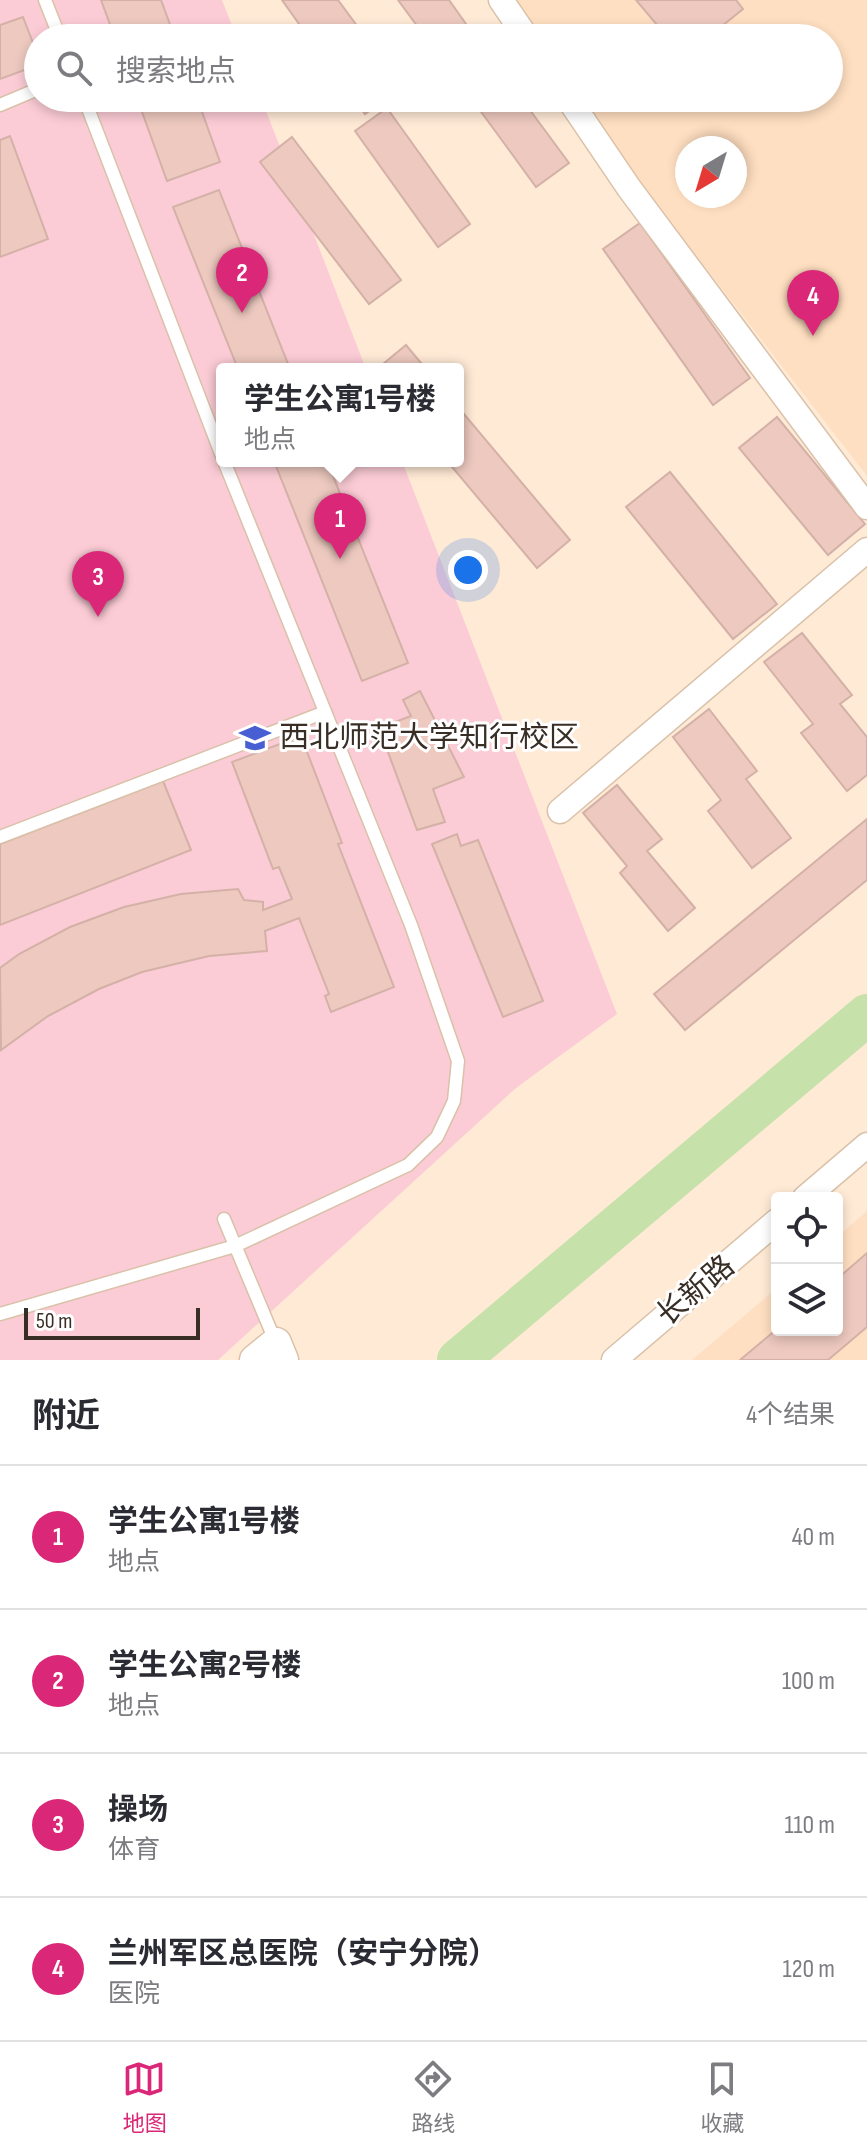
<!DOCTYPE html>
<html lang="zh">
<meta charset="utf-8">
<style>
:root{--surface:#fff;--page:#f7f7f7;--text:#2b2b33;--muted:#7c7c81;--line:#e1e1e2;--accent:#db2777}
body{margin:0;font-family:"Sofia Sans Condensed","Noto Sans SC",sans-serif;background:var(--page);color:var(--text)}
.controls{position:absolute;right:24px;bottom:24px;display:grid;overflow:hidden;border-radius:8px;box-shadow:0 4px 12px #0003}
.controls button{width:72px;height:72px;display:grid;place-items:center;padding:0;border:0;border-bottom:2px solid var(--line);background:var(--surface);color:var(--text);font:40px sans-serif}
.compass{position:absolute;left:675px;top:136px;width:72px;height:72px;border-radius:50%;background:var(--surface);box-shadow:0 4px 12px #0003;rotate:218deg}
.scale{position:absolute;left:24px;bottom:20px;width:176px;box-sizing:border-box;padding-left:8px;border:4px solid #382e25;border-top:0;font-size:22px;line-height:28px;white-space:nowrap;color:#382e25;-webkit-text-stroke:6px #fff;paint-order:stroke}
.you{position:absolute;left:468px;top:570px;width:28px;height:28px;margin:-20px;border:6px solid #fff;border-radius:50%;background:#1a73e8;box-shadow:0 0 0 12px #1a73e833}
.badge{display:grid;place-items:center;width:52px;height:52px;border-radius:50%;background:var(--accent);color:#fff;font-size:26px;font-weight:700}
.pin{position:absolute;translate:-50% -66px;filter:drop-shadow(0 2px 4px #0008)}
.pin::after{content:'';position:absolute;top:42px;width:28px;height:24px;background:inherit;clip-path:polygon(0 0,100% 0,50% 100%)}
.popup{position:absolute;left:216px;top:363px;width:248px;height:104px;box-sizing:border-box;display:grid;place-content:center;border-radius:8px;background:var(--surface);filter:drop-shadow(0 2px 6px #0005);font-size:26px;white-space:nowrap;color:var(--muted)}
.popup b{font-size:30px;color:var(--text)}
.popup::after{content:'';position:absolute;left:50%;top:100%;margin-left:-16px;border:16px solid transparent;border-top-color:var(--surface)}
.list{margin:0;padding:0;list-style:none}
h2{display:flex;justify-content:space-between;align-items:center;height:104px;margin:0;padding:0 32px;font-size:34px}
h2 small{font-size:26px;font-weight:400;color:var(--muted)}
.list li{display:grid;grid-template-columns:52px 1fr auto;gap:24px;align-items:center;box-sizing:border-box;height:144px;padding:0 32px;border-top:2px solid var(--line)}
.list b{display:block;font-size:30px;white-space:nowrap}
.list p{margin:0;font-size:26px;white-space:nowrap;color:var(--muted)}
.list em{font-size:26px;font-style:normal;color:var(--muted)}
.icon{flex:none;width:44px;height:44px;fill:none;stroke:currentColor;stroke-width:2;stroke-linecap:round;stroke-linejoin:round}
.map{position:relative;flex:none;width:867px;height:1360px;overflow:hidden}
.search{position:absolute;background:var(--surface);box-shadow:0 4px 12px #0003;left:24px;right:24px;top:24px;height:88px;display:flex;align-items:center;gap:20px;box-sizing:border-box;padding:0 28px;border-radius:44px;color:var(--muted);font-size:30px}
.sheet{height:680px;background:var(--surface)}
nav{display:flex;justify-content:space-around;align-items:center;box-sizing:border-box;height:112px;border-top:2px solid var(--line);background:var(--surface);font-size:22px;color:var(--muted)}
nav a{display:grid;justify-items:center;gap:4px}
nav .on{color:var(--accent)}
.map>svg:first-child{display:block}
.built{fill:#ffdfc1;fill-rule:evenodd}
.green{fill:#fcccd6}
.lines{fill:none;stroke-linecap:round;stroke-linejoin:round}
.river{stroke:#c7e1ab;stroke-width:42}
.building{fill:#edc9bf;stroke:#d4b1a7;stroke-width:2}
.service-casing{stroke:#dac1a9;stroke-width:15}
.minor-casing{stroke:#dac1a9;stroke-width:27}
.tertiary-casing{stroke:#dac1a9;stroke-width:33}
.service{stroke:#fff;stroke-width:12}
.minor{stroke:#fff;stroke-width:24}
.tertiary{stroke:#fff;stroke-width:30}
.labels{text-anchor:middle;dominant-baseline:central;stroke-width:6;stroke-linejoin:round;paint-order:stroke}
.poi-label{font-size:30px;fill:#382e25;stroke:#fff;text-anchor:start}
.street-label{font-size:30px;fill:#382e25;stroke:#fff}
</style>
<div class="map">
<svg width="867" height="1360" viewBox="0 0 867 1360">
<rect width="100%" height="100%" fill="#ffead6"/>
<g class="built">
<path d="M498 0H867V476L574 98H829V38H527ZM687 148H735V196H687Z"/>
<path d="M867 1211V1360H692L777 1288V1330H837V1237Z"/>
</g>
<path class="green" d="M0 0H222L237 38H38V98H261L366 369H222V461H402L617 1014 516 1088 218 1360H0Z"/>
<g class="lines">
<path class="river" d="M458 1360 867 1015"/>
</g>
<g class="building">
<path d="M101 0H161L175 38H115Z"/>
<path d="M282 0H338L366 38H309Z"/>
<path d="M398 0H449L476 38H426Z"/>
<path d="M636 0H736L743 9 707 38H668Z"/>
<path d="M23 17 38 56V65L0 79V25Z"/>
<path d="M137 98H197L220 162 167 181Z"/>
<path d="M353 98H387L365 114Z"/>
<path d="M471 98H521L569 163 536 187Z"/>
<path d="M387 108 470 224 438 247 355 131Z"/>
<path d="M10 136 48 239 0 257V140Z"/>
<path d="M292 137 401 280 369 304 260 162Z"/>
<path d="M219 190 290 369H238L173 207Z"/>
<path d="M640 223 750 378 713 405 603 249Z"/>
<path d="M406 345 426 369H377Z"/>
<path d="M458 407 570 540 537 568 447 461H458Z"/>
<path d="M777 417 865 524 828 555 739 448Z"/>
<path d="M274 461H327L408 663 362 681Z"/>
<path d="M670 472 777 604 733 639 626 507Z"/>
<path d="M802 633 852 695 840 704 867 737V775L847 791 801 733 813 724 764 662Z"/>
<path d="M420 691 464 777 433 789 445 822 417 830 379 728 411 716 403 700Z"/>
<path d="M709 709 757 771 746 779 791 838 752 868 708 811 721 800 673 737Z"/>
<path d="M301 736 342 843 338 844 394 987 331 1012 325 996 329 994 299 918 265 931 267 951 209 956 142 972 99 989 48 1016 1 1050 0 968 19 954 70 927 124 907 181 894 238 889 244 900 263 902V910L292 899 279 867 273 869 232 762Z"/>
<path d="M163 781 191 850 0 925V844Z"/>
<path d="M617 785 662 839 647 851 695 908 668 931 620 873 627 866 583 813Z"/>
<path d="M867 819V880L685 1030 654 994Z"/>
<path d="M457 834 461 846 478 840 543 1001 503 1017 432 844Z"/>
<path d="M867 1253V1327L828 1360H740L777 1329 837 1330V1279Z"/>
</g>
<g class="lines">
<defs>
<g id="service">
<path d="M45 0 60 38"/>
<path d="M84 98 222 456"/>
<path d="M0 105 38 89"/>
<path d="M0 837 325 712"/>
<path d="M224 1219 276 1343"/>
<path d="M0 1314 235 1246 408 1165 437 1137 454 1101 458 1061 411 925 224 461"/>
</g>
<g id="minor">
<path d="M501 0 527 38"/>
<path d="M568 98 629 188 867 507"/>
<path d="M560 811 867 550"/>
<path d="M805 1198 867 1145"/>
<path d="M614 1360 777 1221"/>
</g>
<path id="tertiary" d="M255 1360 276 1343 283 1360"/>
</defs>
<use href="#service" class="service-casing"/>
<use href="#minor" class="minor-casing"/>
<use href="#tertiary" class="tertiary-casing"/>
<use href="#service" class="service"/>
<use href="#minor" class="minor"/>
<use href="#tertiary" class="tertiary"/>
</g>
<defs>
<symbol id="university-bare" viewBox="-9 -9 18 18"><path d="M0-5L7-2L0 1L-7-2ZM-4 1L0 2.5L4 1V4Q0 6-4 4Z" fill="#475fd3" stroke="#fff" stroke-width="2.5" paint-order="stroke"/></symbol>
</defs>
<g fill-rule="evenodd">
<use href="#university-bare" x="233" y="716" width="44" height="44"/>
</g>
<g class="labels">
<g class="poi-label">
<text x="279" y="738">西北师范大学知行校区</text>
</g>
<g class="street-label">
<text transform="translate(696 1291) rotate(-40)">长新路</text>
</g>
</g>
</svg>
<div class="controls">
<button><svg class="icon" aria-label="locate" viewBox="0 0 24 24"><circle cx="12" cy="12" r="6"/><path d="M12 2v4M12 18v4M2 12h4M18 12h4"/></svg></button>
<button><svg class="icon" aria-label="layers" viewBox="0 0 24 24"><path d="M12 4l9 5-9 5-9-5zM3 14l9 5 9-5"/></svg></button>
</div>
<svg class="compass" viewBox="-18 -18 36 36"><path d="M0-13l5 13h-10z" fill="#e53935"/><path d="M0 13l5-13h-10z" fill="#7c7c81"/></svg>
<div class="scale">50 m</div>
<div class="you"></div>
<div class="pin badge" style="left:340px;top:559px">1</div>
<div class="popup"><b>学生公寓1号楼</b>地点</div>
<div class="pin badge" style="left:242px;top:313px">2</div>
<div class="pin badge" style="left:98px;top:617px">3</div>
<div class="pin badge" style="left:813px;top:336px">4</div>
<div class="search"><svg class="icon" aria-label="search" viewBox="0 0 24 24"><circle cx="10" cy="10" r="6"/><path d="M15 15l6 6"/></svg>搜索地点</div>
</div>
<section class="sheet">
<h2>附近<small>4个结果</small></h2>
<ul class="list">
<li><span class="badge">1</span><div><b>学生公寓1号楼</b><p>地点</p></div><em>40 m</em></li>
<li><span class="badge">2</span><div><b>学生公寓2号楼</b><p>地点</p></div><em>100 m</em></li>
<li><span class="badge">3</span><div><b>操场</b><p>体育</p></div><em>110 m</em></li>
<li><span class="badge">4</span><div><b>兰州军区总医院（安宁分院）</b><p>医院</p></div><em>120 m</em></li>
</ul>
</section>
<nav>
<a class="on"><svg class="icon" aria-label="map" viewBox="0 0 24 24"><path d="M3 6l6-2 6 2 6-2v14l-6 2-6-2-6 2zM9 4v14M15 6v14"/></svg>地图</a>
<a><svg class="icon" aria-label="directions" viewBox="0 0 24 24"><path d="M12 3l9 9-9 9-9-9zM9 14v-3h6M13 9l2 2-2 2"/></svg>路线</a>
<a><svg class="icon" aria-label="saved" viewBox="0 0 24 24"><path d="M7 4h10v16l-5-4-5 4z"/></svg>收藏</a>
</nav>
